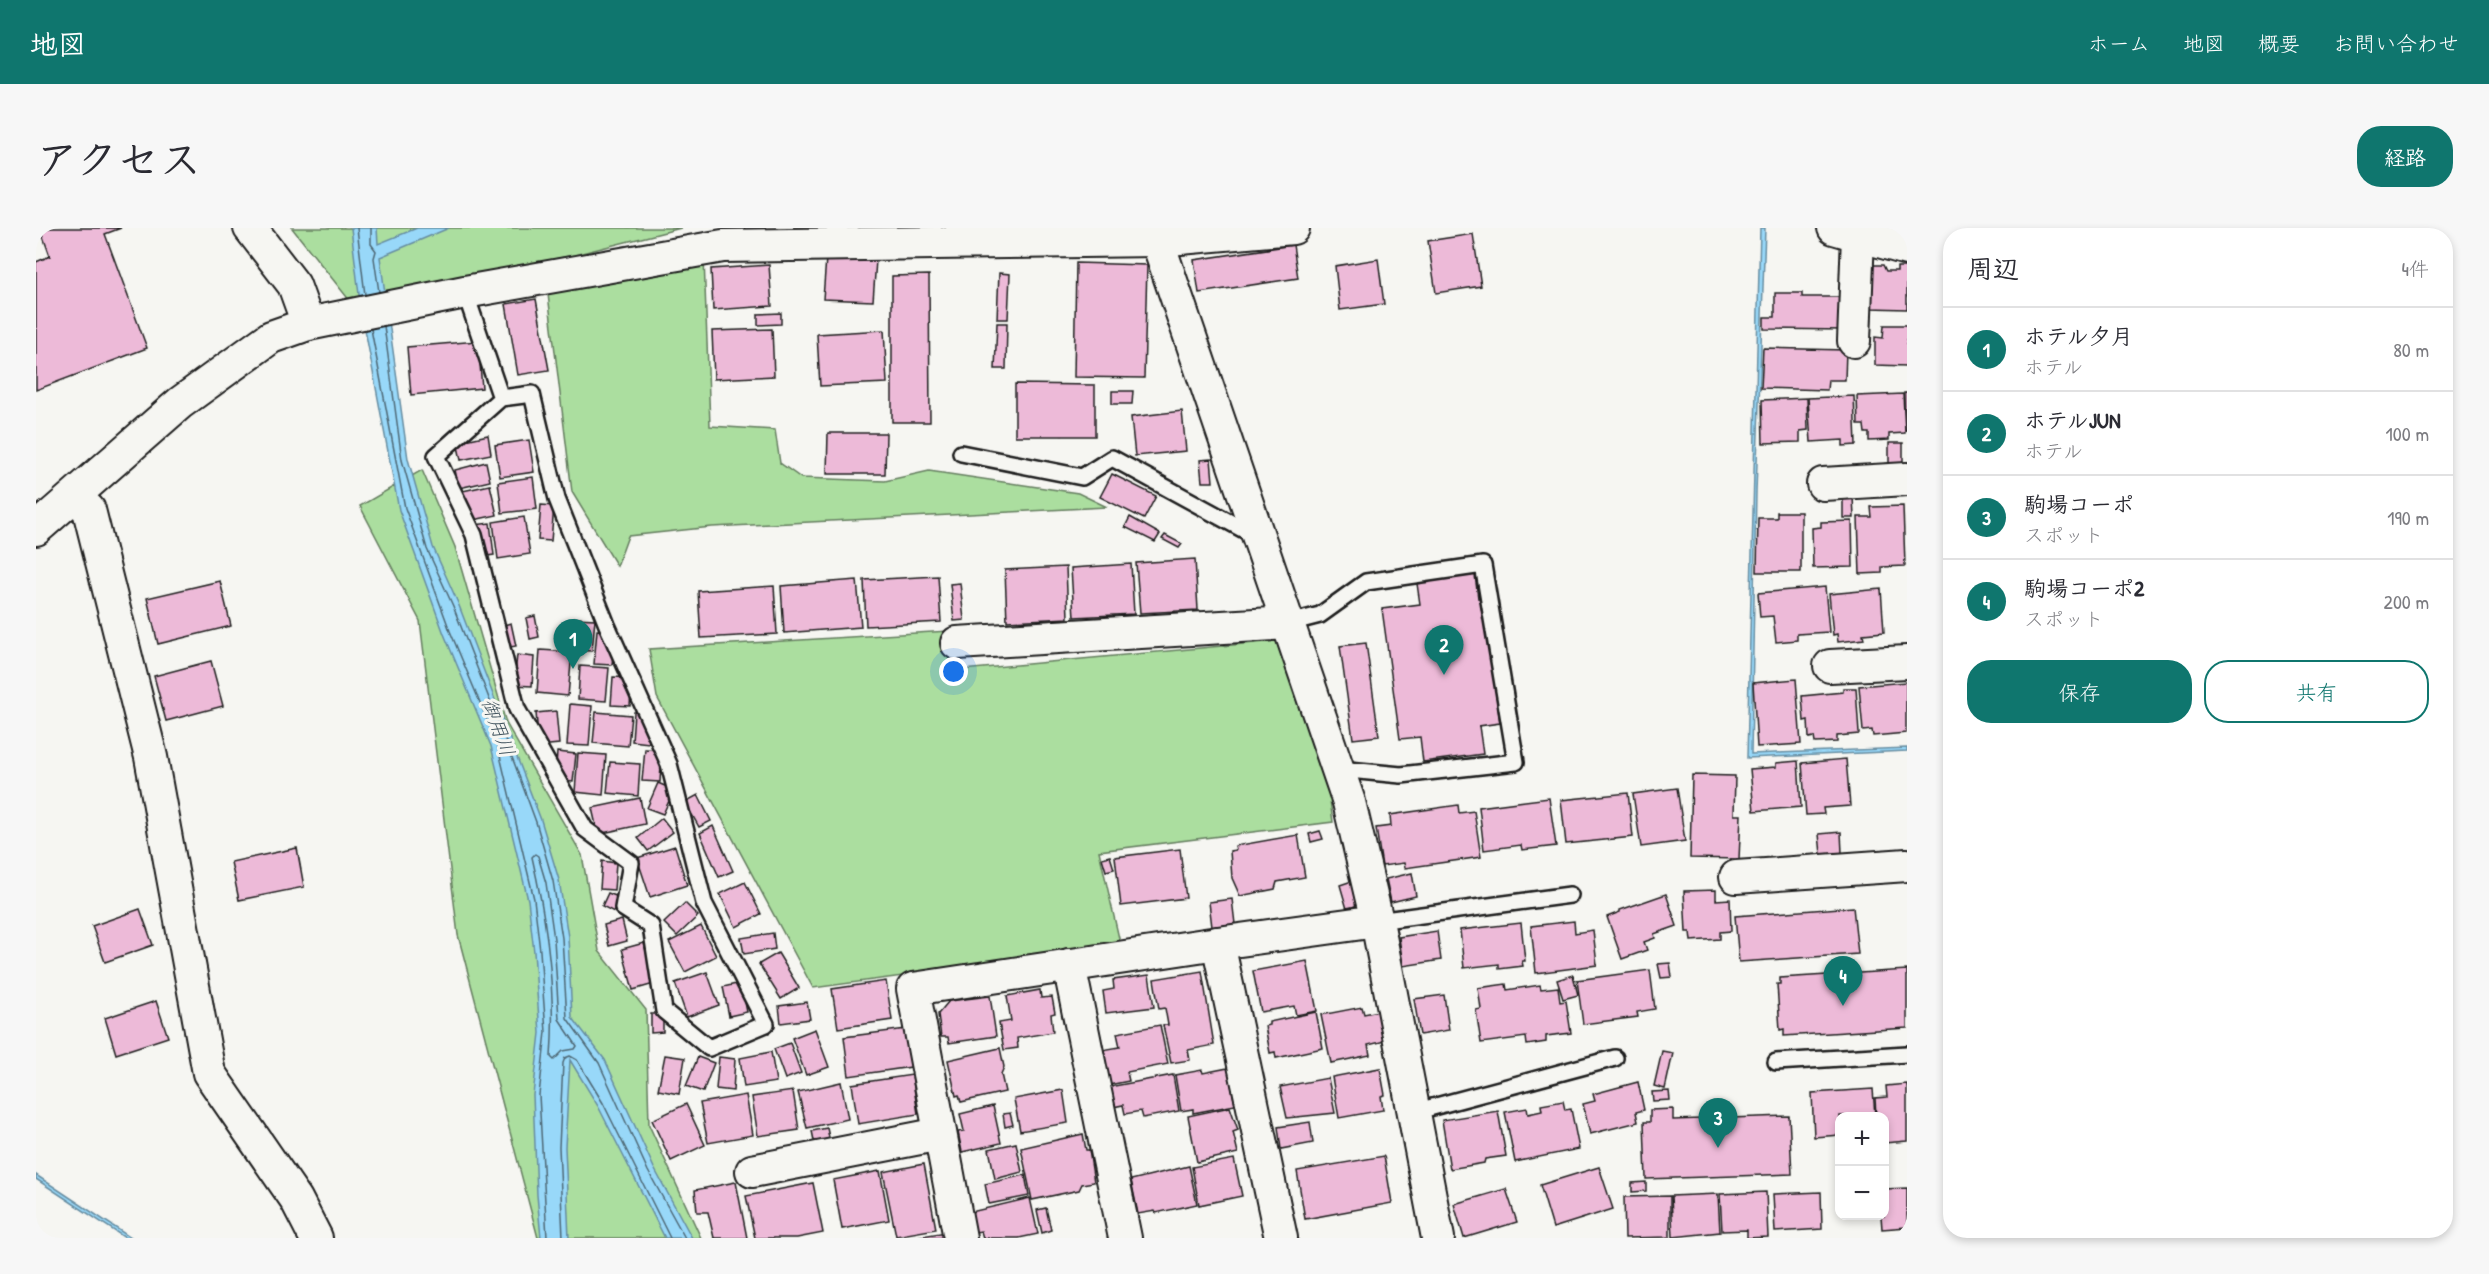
<!DOCTYPE html>
<html lang="ja">
<meta charset="utf-8">
<style>
:root{--surface:#fff;--page:#f7f7f7;--text:#2b2b33;--muted:#7c7c81;--line:#e1e1e2;--accent:#0f766e}
body{margin:0;font-family:"Patrick Hand","Klee One",sans-serif;background:var(--page);color:var(--text)}
.controls{position:absolute;right:18px;bottom:18px;display:grid;overflow:hidden;border-radius:12px;box-shadow:0 3px 9px #0003}
.controls button{width:54px;height:54px;display:grid;place-items:center;padding:0;border:0;border-bottom:2px solid var(--line);background:var(--surface);color:var(--text);font:30px sans-serif}
.you{position:absolute;left:918px;top:444px;width:21px;height:21px;margin:-15px;border:4px solid #fff;border-radius:50%;background:#1a73e8;box-shadow:0 0 0 9px #1a73e833}
.badge{display:grid;place-items:center;width:39px;height:39px;border-radius:50%;background:var(--accent);color:#fff;font-size:20px;font-weight:700}
.pin{position:absolute;translate:-50% -50px;filter:drop-shadow(0 2px 3px #0008)}
.pin::after{content:'';position:absolute;top:32px;width:21px;height:18px;background:inherit;clip-path:polygon(0 0,100% 0,50% 100%)}
.list{margin:0;padding:0;list-style:none}
h2{display:flex;justify-content:space-between;align-items:center;height:78px;margin:0;padding:0 24px;font-size:26px}
h2 small{font-size:20px;font-weight:400;color:var(--muted)}
.list li{display:grid;grid-template-columns:39px 1fr auto;gap:18px;align-items:center;box-sizing:border-box;height:84px;padding:0 24px;border-top:2px solid var(--line)}
.list b{display:block;font-size:22px;white-space:nowrap}
.list p{margin:0;font-size:20px;white-space:nowrap;color:var(--muted)}
.list em{font-size:20px;font-style:normal;color:var(--muted)}
.actions{display:flex;gap:12px;padding:18px 24px}
.actions a{flex:1;padding:14px 0;border:2px solid var(--accent);border-radius:24px;text-align:center;font-size:21px;color:var(--accent)}
.actions .main{background:var(--accent);color:#fff}
.map{position:relative;flex:none;width:1871px;height:1010px;overflow:hidden;border-radius:24px}
header{display:flex;align-items:center;gap:36px;box-sizing:border-box;height:84px;padding:0 30px;background:var(--accent);color:#fff}
header strong{font-size:28px}
nav{display:flex;gap:33px;margin-inline-start:auto;font-size:21px}
.intro{display:flex;align-items:center;justify-content:space-between;box-sizing:border-box;height:144px;padding:0 36px}
h1{margin:0;font-size:42px}
.button{padding:15px 27px;border-radius:24px;background:var(--accent);color:#fff;font-size:21px;font-weight:700}
main{display:flex;gap:36px;padding:0 36px}
aside{flex:1;background:var(--surface);border-radius:24px;box-shadow:0 3px 9px #0003}
.map>svg:first-child{display:block}
.green{fill:#abde9f;stroke:#647d5e;stroke-width:1.5}
.water{fill:#98d8f9;stroke:#668da1;stroke-width:1.5}
.lines{fill:none;stroke-linecap:round;stroke-linejoin:round}
.shore{stroke:#4e6774;stroke-width:1.5}
.building{fill:#edbad8;stroke:#1c1c1c;stroke-width:1.5}
.lane-casing{stroke:#1c1c1c;stroke-width:20}
.street-casing{stroke:#1c1c1c;stroke-width:36}
.lane{stroke:#f6f6f2;stroke-width:15}
.street{stroke:#f6f6f2;stroke-width:32}
.labels{text-anchor:middle;dominant-baseline:central;stroke-width:6;stroke-linejoin:round;paint-order:stroke}
.water-label{font-size:20px;font-style:italic;fill:#41545e;stroke:#f6f6f2}
</style>
<header>
<strong>地図</strong>
<nav><a>ホーム</a><a>地図</a><a>概要</a><a>お問い合わせ</a></nav>
</header>
<div class="intro"><h1>アクセス</h1><a class="button">経路</a></div>
<main>
<div class="map">
<svg width="1871" height="1010" viewBox="0 0 1871 1010">
<rect width="100%" height="100%" fill="#f6f6f2"/>
<filter id="ink" filterUnits="userSpaceOnUse"><feTurbulence type="fractalNoise" baseFrequency=".0167" numOctaves="2"/><feDisplacementMap in="SourceGraphic" scale="12" xChannelSelector="R" yChannelSelector="G"/><feConvolveMatrix kernelMatrix="1 2 1 2 8 2 1 2 1" color-interpolation-filters="sRGB"/></filter>
<g filter="url(#ink)">
<g class="green">
<path d="M256 0H645L538 27 314 73Z"/>
<path d="M668 30 674 198 739 202 744 235 765 250 849 253 893 243 1042 265 1071 279 676 299 592 308 581 338 536 264 512 66Z"/>
<path d="M386 242 419 319 470 495 546 627 563 723 610 782 613 897 665 1010H502L422 707 384 393 324 278Z"/>
<path d="M913 403 915 443 1240 413 1290 544 1297 594 1063 623 1085 719 777 760 621 469 613 421Z"/>
</g>
<g class="water">
<path d="M315 0H341L342 16 381 0H413L344 29 372 231 397 319 422 375 505 592 523 652 532 709 536 789 569 832 618 940 656 1010H629L562 878 534 832 529 919 533 1010H505L501 967 497 867 504 805 498 724 492 672 455 518 408 406 363 282 324 75Z"/>
<path d="M1724 0H1729L1720 264 1715 526 1871 520V523L1711 530Z"/>
<path d="M0 947 95 1010H89L0 951Z"/>
</g>
<g class="lines">
<g class="shore">
<path d="M321 0 329 67"/>
<path d="M335 0V16L340 23 338 30 343 64"/>
<path d="M348 98 366 232 391 321 417 378 479 537 500 594 517 653 526 710 531 790 563 835 612 943 649 1010"/>
<path d="M335 101 369 280 414 403 461 515 498 671 504 723 510 804 503 867 511 1010"/>
<path d="M499 626 502 628 510 655 518 711 523 791 541 818 539 821 527 823 518 832 515 829C520 763 511 694 496 629Z"/>
<path d="M527 1010 523 919 527 835 529 830 534 828 541 832 567 875 634 1010"/>
</g>
</g>
<g class="building">
<path d="M4 0H85L69 6 111 120 0 162V34L14 28Z"/>
<path d="M1437 6 1445 58 1400 65 1392 13Z"/>
<path d="M1257 17 1262 50 1163 65 1158 32Z"/>
<path d="M790 30 840 32 837 73 787 71Z"/>
<path d="M1342 31 1348 76 1304 82 1299 38Z"/>
<path d="M1040 35 1111 37 1108 150 1038 149Z"/>
<path d="M733 37 736 78 677 82 675 41Z"/>
<path d="M1838 37H1847L1850 43H1861V39H1871V81L1834 80 1835 41Z"/>
<path d="M963 45 974 46 972 91H961Z"/>
<path d="M893 47 894 194H856V48Z"/>
<path d="M1739 65H1766V69H1808V102L1728 101V89H1739Z"/>
<path d="M500 71 513 142 482 147 470 76Z"/>
<path d="M745 85V96L722 97V86Z"/>
<path d="M961 95H971L970 141H959Z"/>
<path d="M1848 97H1871V138L1839 137V109L1847 110Z"/>
<path d="M736 101 738 148 678 151 676 103Z"/>
<path d="M848 102 851 155 784 158 781 106Z"/>
<path d="M442 113 446 160 375 167 371 119Z"/>
<path d="M1727 120 1810 122 1809 152H1792L1791 162 1725 160Z"/>
<path d="M979 156 1059 157V208H979Z"/>
<path d="M1076 163H1097L1096 176H1076Z"/>
<path d="M1868 165H1871V203H1869Z"/>
<path d="M1867 166 1869 205 1853 206V212L1833 213V205H1829L1828 197H1822L1821 168Z"/>
<path d="M1818 168 1820 217 1807 218V212L1775 214 1772 170Z"/>
<path d="M1771 170 1772 202 1764 203V214L1727 215 1726 172Z"/>
<path d="M1146 183 1150 223 1099 228 1095 189Z"/>
<path d="M792 205H850L849 246H791Z"/>
<path d="M452 207 455 226 425 232 421 214Z"/>
<path d="M493 212 498 244 464 249 459 217Z"/>
<rect x="1853" y="215" width="14" height="21"/>
<path d="M1175 231 1177 254H1166L1164 232Z"/>
<path d="M450 234 454 253 423 260 419 242Z"/>
<path d="M1076 246 1120 268 1108 291 1064 269Z"/>
<path d="M497 249 501 281 466 285 462 254Z"/>
<path d="M454 257 461 287 428 294 422 264Z"/>
<path d="M1817 268 1818 290H1807V269Z"/>
<path d="M505 277 518 278 515 313 502 312Z"/>
<path d="M1867 278 1869 338 1846 339V345L1824 346 1822 289H1836L1835 279Z"/>
<path d="M1741 284H1765V344H1721L1722 290H1741Z"/>
<path d="M488 289 494 326 462 331 457 294Z"/>
<path d="M1094 289 1124 306 1119 314 1089 299Z"/>
<path d="M1816 293 1817 339 1777 340 1776 300 1785 299V294Z"/>
<path d="M454 295 458 327 444 329 439 297Z"/>
<path d="M1129 307 1146 316 1143 320 1126 311Z"/>
<path d="M1159 331 1162 382 1104 385 1100 335Z"/>
<path d="M1095 336 1098 386 1038 389 1035 340Z"/>
<path d="M1030 339 1032 390 971 393 969 342Z"/>
<path d="M1406 346V351L1439 347 1442 370 1447 369 1464 495 1443 498 1447 526 1387 534 1384 509 1364 511 1346 381 1384 376 1380 349Z"/>
<path d="M902 348 905 394 830 398 828 352Z"/>
<path d="M821 352 825 399 748 405 745 358Z"/>
<path d="M184 353 195 398 122 416 111 370Z"/>
<path d="M924 355 928 392 918 393 914 356Z"/>
<path d="M738 358 741 406 665 410 662 363Z"/>
<path d="M1789 359 1793 404 1761 406V412L1740 414 1737 388 1724 389 1722 365Z"/>
<path d="M1845 361 1848 404 1827 406 1828 411 1802 414 1801 406 1797 407 1793 366Z"/>
<path d="M499 388 503 409 494 411 490 390Z"/>
<path d="M538 390 559 391 556 423 536 422Z"/>
<path d="M475 395 480 418 469 420 464 398Z"/>
<path d="M561 402 579 403 576 437 558 436Z"/>
<path d="M1330 415 1343 508 1317 511 1304 418Z"/>
<path d="M504 422 536 424 532 468 501 465Z"/>
<path d="M481 427 498 429 496 458 478 457Z"/>
<path d="M175 433 187 478 130 493 118 448Z"/>
<path d="M544 438 573 440 570 473 542 471Z"/>
<path d="M577 449 596 450 594 478 575 477Z"/>
<path d="M1760 451 1765 516 1721 519 1717 455Z"/>
<path d="M1870 454V505L1837 508 1836 502 1827 503 1823 458Z"/>
<path d="M1807 460H1820L1823 506 1801 508V514L1779 515 1778 509 1773 510 1772 492 1768 493 1766 468 1807 464Z"/>
<path d="M534 476 556 478 553 518 531 517Z"/>
<path d="M520 483 523 516 503 518 500 485Z"/>
<path d="M560 484 595 487 592 518 557 515Z"/>
<path d="M598 484 616 486 613 515 596 513Z"/>
<path d="M609 521 626 522 624 554 606 553Z"/>
<path d="M521 524 540 526 537 554 519 552Z"/>
<path d="M542 525 570 527 567 567 539 564Z"/>
<path d="M1810 531 1814 578 1787 580 1788 586 1770 587 1766 535Z"/>
<path d="M1762 533 1765 579 1718 583 1714 541 1740 539V535Z"/>
<path d="M574 534 604 536 602 568 571 565Z"/>
<path d="M1656 547 1699 548 1698 587H1705L1703 631 1654 630Z"/>
<path d="M622 555 638 562 627 586 611 580Z"/>
<path d="M1641 560 1649 613 1605 619 1597 566Z"/>
<path d="M1592 565 1597 609 1530 616 1525 572Z"/>
<path d="M662 567 675 593 663 599 649 574Z"/>
<path d="M604 570 609 596 562 606 556 580Z"/>
<path d="M1513 570 1520 618 1486 622 1485 617 1448 622 1443 579Z"/>
<path d="M1422 577 1423 585 1438 583 1445 629 1369 640 1368 635 1346 638 1340 600 1355 598 1354 587Z"/>
<path d="M626 590 637 604 612 623 602 610Z"/>
<path d="M677 598 697 643 683 649 664 605Z"/>
<path d="M1284 603 1287 611 1275 614 1273 606Z"/>
<path d="M1805 604 1806 625 1785 626 1783 606Z"/>
<path d="M1262 607 1269 649 1241 654 1239 661 1204 668 1196 650 1194 623 1200 622 1199 618Z"/>
<path d="M639 618 651 657 614 669 601 630Z"/>
<path d="M261 620 268 659 203 672 195 634Z"/>
<path d="M1144 621 1150 670 1085 678 1079 629Z"/>
<path d="M1074 628 1078 641 1070 643 1066 630Z"/>
<path d="M566 633 580 635 578 662 564 661Z"/>
<path d="M1376 645 1380 668 1355 674 1350 651Z"/>
<path d="M1316 653 1324 676 1311 681 1304 657Z"/>
<path d="M709 654 725 686 700 699 684 666Z"/>
<path d="M1680 662V672L1694 671 1695 703 1684 704V711L1655 713 1654 704H1650L1648 663Z"/>
<path d="M572 665 595 674 588 689 566 678Z"/>
<path d="M1630 666 1641 698 1618 706 1619 710 1608 714 1611 722 1586 731 1571 689 1584 684V682Z"/>
<path d="M1196 671 1199 696 1176 699 1173 674Z"/>
<path d="M649 675 662 688 641 708 628 695Z"/>
<path d="M1817 679 1822 726 1703 734 1699 688Z"/>
<path d="M104 681 117 717 69 734 56 698Z"/>
<path d="M586 692 591 713 573 718 568 697Z"/>
<path d="M1538 693 1539 705 1557 702 1561 737 1500 745 1495 698Z"/>
<path d="M1485 695 1489 733H1486L1487 738 1463 741V736L1428 740 1424 702Z"/>
<path d="M665 698 680 728 649 744 633 714Z"/>
<path d="M1401 703 1405 732 1367 738 1363 709Z"/>
<path d="M737 705 739 721 708 726 705 710Z"/>
<path d="M608 715 618 756 597 762 586 721Z"/>
<path d="M742 725 763 760 745 771 723 736Z"/>
<path d="M1271 733 1281 783 1260 787 1258 778 1225 784 1217 743Z"/>
<path d="M1634 735 1636 749 1625 750 1622 736Z"/>
<path d="M1614 742 1619 781 1601 784 1602 789 1547 796 1541 752Z"/>
<path d="M1871 742V800L1748 808V801L1744 802 1741 756H1744V750Z"/>
<path d="M1166 743 1178 817 1152 822 1154 832 1135 835 1127 797H1132L1129 780 1123 781 1118 751Z"/>
<path d="M671 744 683 777 651 789 639 755Z"/>
<path d="M1113 747 1118 779 1070 785 1067 763 1078 761 1077 752Z"/>
<path d="M1537 747 1542 767 1527 771 1521 752Z"/>
<path d="M850 753 856 792 802 800 796 761Z"/>
<path d="M705 755 711 784 693 788 687 759Z"/>
<path d="M1470 756 1471 762 1504 757 1505 761 1522 759 1524 774 1530 773 1535 805 1510 808V814L1491 817 1490 809 1445 815 1440 782 1445 781 1442 760Z"/>
<path d="M1004 762 1005 770 1016 769 1019 785 1015 786 1017 804 981 810 982 820 968 822 963 795 975 793 971 768Z"/>
<path d="M1408 767 1413 802 1384 807 1378 771Z"/>
<path d="M954 768 960 808 913 815 912 809H905L902 786 913 773Z"/>
<path d="M120 773 132 809 80 826 69 790Z"/>
<path d="M771 774 774 791 745 795 743 778Z"/>
<path d="M1326 779 1328 786 1343 783 1349 813 1332 817 1334 827 1295 835 1285 787Z"/>
<path d="M1280 784 1287 820 1240 830 1239 824 1234 825 1229 798 1233 797V794Z"/>
<path d="M615 786H627V804L615 805Z"/>
<path d="M1124 797 1132 836 1091 844 1093 853 1073 857 1066 822 1084 819 1081 805Z"/>
<path d="M779 801 793 839 770 847 756 810Z"/>
<path d="M870 801 875 839 813 848 808 809Z"/>
<path d="M754 815 765 845 749 851 738 821Z"/>
<path d="M964 820 968 839 965 846 969 864 925 874 923 867 920 868 912 832Z"/>
<path d="M1626 823 1637 825 1629 861 1618 858Z"/>
<path d="M735 824 740 854 708 859 704 830Z"/>
<path d="M629 827 649 830 643 866 622 862Z"/>
<path d="M662 829 678 835 667 864 650 858Z"/>
<path d="M683 829 699 831 697 863 680 861Z"/>
<path d="M1192 840 1199 877 1157 885V881L1145 883 1139 847 1166 842 1167 845Z"/>
<path d="M1344 840 1349 867 1345 868 1347 882 1303 890 1296 849Z"/>
<path d="M876 847 882 886 822 896 816 856Z"/>
<path d="M1137 847 1143 883 1107 890 1105 883 1089 886 1087 877 1077 879 1073 859Z"/>
<path d="M1292 850 1299 885 1251 890 1244 859Z"/>
<path d="M805 854 812 891 771 900 762 864Z"/>
<path d="M1602 854 1608 882 1600 884 1602 894 1554 906 1547 876 1559 873 1557 866Z"/>
<path d="M1871 856V913L1848 915V888H1840L1839 870 1851 869 1850 858Z"/>
<path d="M1837 861 1839 888H1804V907L1778 909 1776 865Z"/>
<path d="M1027 862 1032 895 984 903 978 871Z"/>
<path d="M757 863 763 902 722 908 716 869Z"/>
<path d="M1633 863 1634 872 1617 873 1616 864Z"/>
<path d="M710 867 717 907 672 915 664 875Z"/>
<path d="M1527 873 1529 882 1535 881 1543 921 1479 934 1469 884 1491 880 1492 886 1506 883 1505 877Z"/>
<path d="M650 876 669 917 635 933 616 892Z"/>
<path d="M957 878 965 915 926 924 922 904 928 903 924 886Z"/>
<path d="M1194 879 1202 902 1197 904 1202 925 1161 934 1152 888Z"/>
<path d="M1637 881V892L1753 888 1756 946 1610 951 1608 894H1614V882Z"/>
<path d="M1462 883 1470 928 1449 931 1448 935 1414 941 1406 892Z"/>
<path d="M974 885 977 897 969 899 967 886Z"/>
<path d="M1274 894 1277 915 1245 921 1242 899Z"/>
<path d="M791 900 795 919 780 922 776 903Z"/>
<path d="M1047 906 1050 922H1053L1058 954 1046 956 1043 962 996 972 985 920Z"/>
<path d="M980 915 986 944 959 951 953 921Z"/>
<path d="M1348 928 1356 975 1269 991 1261 943Z"/>
<path d="M1198 931 1206 968 1163 977 1156 939Z"/>
<path d="M888 936 900 1001 860 1008 847 944Z"/>
<path d="M1153 938 1161 976 1120 985 1119 983 1102 986 1095 952Z"/>
<path d="M1563 939 1577 981 1517 1000 1504 957Z"/>
<path d="M844 943 853 992 806 1001 797 952Z"/>
<path d="M989 947 993 968 953 976 949 956Z"/>
<path d="M700 954 711 1010H678L672 984H661L659 962Z"/>
<path d="M1610 954V963L1596 964V955Z"/>
<path d="M777 955 787 1005 761 1010H719L710 968Z"/>
<path d="M1871 960V999L1846 1001 1845 988H1848V961Z"/>
<path d="M1470 961 1481 994 1428 1010 1418 976Z"/>
<path d="M1730 964 1732 1009 1711 1010V1002L1686 1003 1684 966Z"/>
<path d="M1785 964 1786 1001 1739 1004 1737 966Z"/>
<path d="M1682 966 1684 1004 1637 1009 1635 968Z"/>
<path d="M1634 968V1009L1589 1010 1588 969Z"/>
<path d="M994 970 1002 1006 983 1010H947L945 1003 939 1004 935 984Z"/>
<path d="M1010 980 1015 1002 1006 1005 1001 982Z"/>
<path d="M910 1004 911 1010H874Z"/>
</g>
<g class="lines">
<defs>
<g id="lane">
<path d="M429 64 465 170 496 166 521 271 571 397 633 536 668 675 730 796 673 820 628 783 615 698 587 680 595 635 549 601 481 481 438 307 400 228 465 170"/>
<path d="M925 225 1046 249 1076 230 1219 308"/>
<path d="M1253 395 1284 387 1330 354 1447 337 1480 534 1365 547 1302 541"/>
<path d="M1341 693 1534 667"/>
<path d="M1740 834 1871 826"/>
<path d="M1378 884 1579 830"/>
</g>
<g id="street">
<path d="M214 0 258 57 272 96"/>
<path d="M1117 0 1313 574 1341 693 1402 1010"/>
<path d="M1798 0 1871 21"/>
<path d="M1818 113 1822 7"/>
<path d="M1787 256 1871 251"/>
<path d="M39 268 53 282 115 529 173 845 260 971 280 1010"/>
<path d="M0 301 144 175 235 109 272 96 429 64 687 18 1122 12 1257 0"/>
<path d="M921 415 1253 395"/>
<path d="M1794 438 1871 434"/>
<path d="M1700 649 1871 637"/>
<path d="M1182 715 1245 1010"/>
<path d="M1033 737 1089 1010"/>
<path d="M716 943 904 906"/>
<path d="M924 1010 877 761 1182 715 1341 693"/>
</g>
</defs>
<use href="#lane" class="lane-casing"/>
<use href="#street" class="street-casing"/>
<use href="#lane" class="lane"/>
<use href="#street" class="street"/>
</g>
</g>
<g class="labels">
<g class="water-label">
<text transform="translate(463 499) rotate(70)">御用川</text>
</g>
</g>
</svg>
<div class="controls">
<button>+</button>
<button>−</button>
</div>
<div class="you"></div>
<div class="pin badge" style="left:537px;top:441px">1</div>
<div class="pin badge" style="left:1408px;top:447px">2</div>
<div class="pin badge" style="left:1682px;top:920px">3</div>
<div class="pin badge" style="left:1807px;top:778px">4</div>
</div>
<aside>
<h2>周辺<small>4件</small></h2>
<ul class="list">
<li><span class="badge">1</span><div><b>ホテル夕月</b><p>ホテル</p></div><em>80 m</em></li>
<li><span class="badge">2</span><div><b>ホテルJUN</b><p>ホテル</p></div><em>100 m</em></li>
<li><span class="badge">3</span><div><b>駒場コーポ</b><p>スポット</p></div><em>190 m</em></li>
<li><span class="badge">4</span><div><b>駒場コーポ2</b><p>スポット</p></div><em>200 m</em></li>
</ul>
<div class="actions"><a class="main">保存</a><a>共有</a></div>
</aside>
</main>
